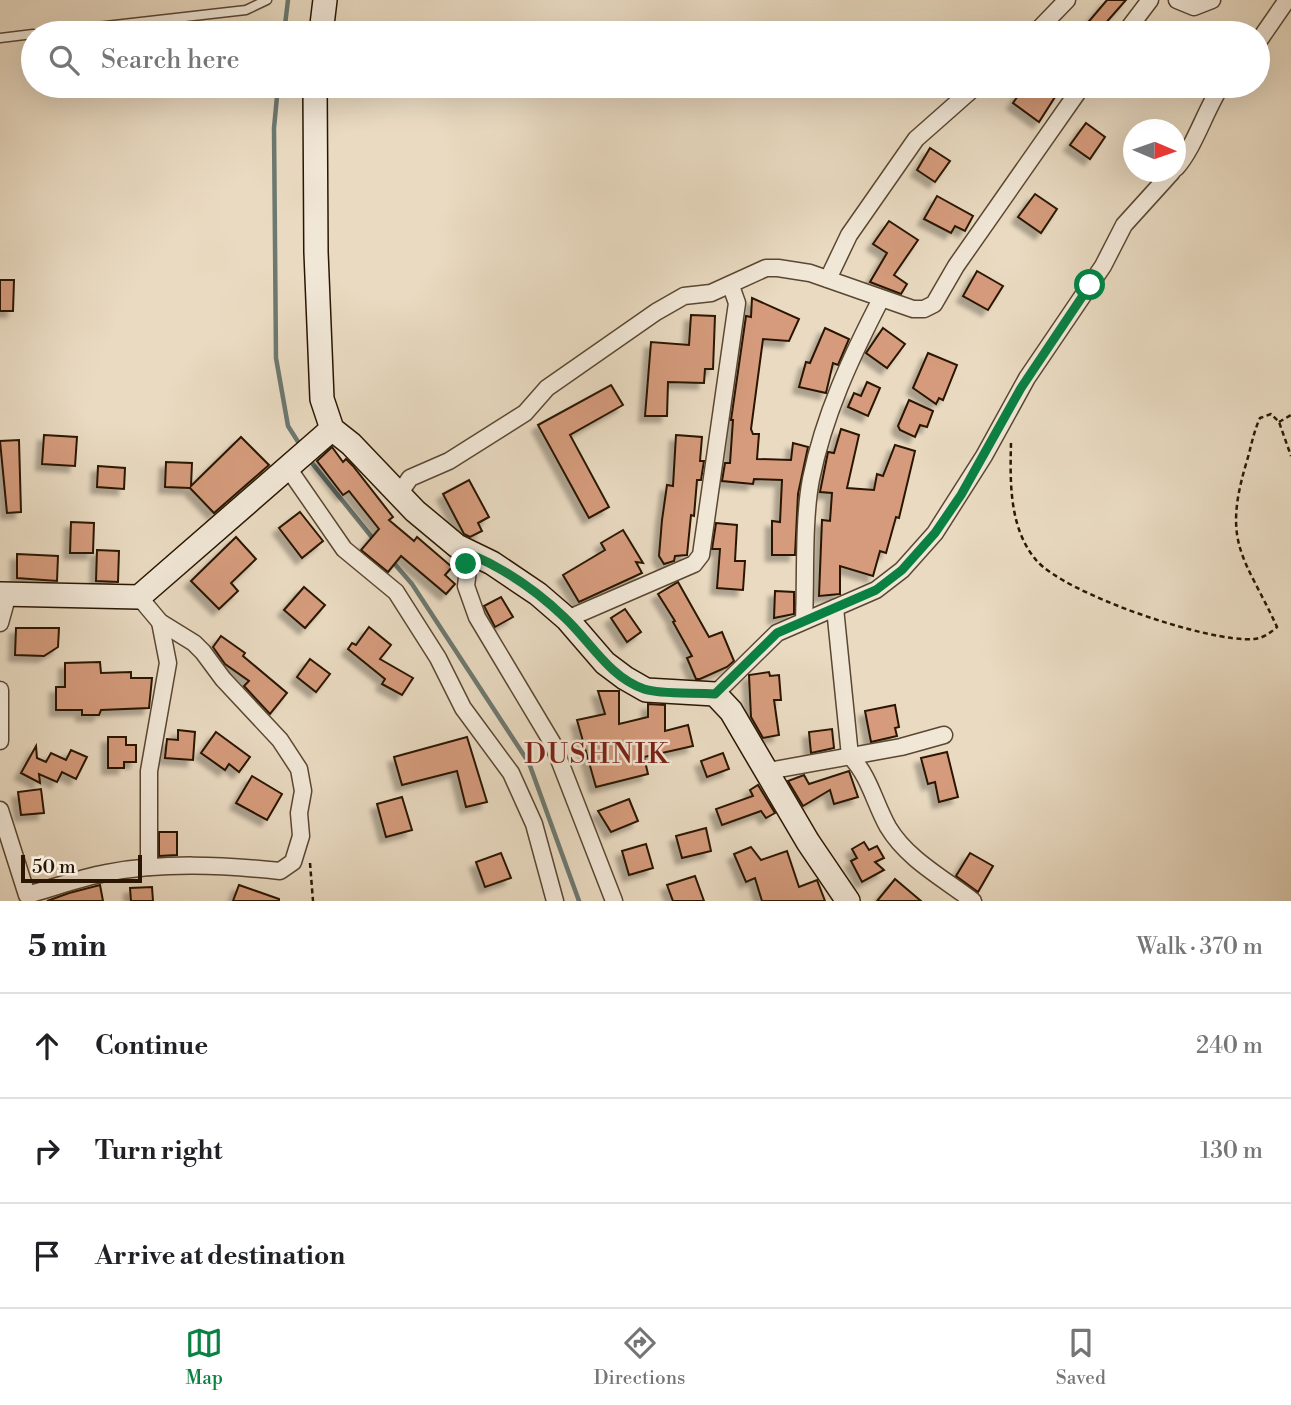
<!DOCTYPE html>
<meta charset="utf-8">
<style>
:root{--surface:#fff;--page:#f6f6f6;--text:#202124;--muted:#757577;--line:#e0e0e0;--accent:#0b8043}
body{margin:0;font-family:"Libre Bodoni",serif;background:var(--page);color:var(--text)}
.compass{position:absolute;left:1123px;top:119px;width:63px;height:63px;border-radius:50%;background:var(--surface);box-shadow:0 7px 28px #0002;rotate:92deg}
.scale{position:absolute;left:21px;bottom:18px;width:121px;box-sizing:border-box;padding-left:7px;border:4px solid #2a1602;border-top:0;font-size:19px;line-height:24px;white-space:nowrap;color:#2a1602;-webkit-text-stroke:5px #f1e7d7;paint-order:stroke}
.stop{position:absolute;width:21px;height:21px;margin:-16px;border:5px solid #0b8043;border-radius:50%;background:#fff}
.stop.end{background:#0b8043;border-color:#fff;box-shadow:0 2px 7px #0008}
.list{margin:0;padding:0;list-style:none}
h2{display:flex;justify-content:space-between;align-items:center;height:91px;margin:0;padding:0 28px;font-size:30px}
h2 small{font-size:23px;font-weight:400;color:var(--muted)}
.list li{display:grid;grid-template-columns:46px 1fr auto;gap:21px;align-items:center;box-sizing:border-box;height:105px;padding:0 28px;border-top:2px solid var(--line)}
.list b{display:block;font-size:26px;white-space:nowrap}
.list em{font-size:23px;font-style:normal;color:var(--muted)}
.icon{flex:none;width:38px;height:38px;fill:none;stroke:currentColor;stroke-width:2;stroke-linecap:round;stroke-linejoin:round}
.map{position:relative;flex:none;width:1291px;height:901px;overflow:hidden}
.search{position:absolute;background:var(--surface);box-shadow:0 7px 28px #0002;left:21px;right:21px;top:21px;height:77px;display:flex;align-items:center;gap:18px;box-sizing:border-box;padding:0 24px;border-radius:38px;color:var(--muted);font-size:26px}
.sheet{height:406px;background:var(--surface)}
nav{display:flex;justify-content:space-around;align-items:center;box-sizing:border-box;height:98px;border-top:2px solid var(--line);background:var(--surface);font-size:19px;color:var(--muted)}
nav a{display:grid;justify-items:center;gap:4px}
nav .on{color:var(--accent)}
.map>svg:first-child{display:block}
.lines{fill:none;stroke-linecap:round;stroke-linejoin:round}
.stream{stroke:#6d7870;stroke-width:4.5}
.building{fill:#d59b7c;stroke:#2a1602;stroke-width:2;filter:url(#shadow)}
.lane-casing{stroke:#5a4732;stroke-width:11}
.street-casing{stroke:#5a4732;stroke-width:19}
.secondary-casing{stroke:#2a1602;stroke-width:26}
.path{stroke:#2a1602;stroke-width:2.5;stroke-dasharray:5 3.5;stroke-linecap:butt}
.lane{stroke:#f1e7d7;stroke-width:8}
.street{stroke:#f1e7d7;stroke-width:16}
.secondary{stroke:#f1e7d7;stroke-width:23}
.route{stroke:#0b8043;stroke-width:9}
.labels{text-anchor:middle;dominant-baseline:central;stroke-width:5;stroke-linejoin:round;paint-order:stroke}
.quarter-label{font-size:28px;letter-spacing:2px;fill:#7a1f14;stroke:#f1e7d7}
</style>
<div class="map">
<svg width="1291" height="901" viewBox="0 0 1291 901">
<defs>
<filter id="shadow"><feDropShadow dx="-6" dy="6" stdDeviation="2" flood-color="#0004"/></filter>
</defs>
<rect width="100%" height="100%" fill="#e9dac1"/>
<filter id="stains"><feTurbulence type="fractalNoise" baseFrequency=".00286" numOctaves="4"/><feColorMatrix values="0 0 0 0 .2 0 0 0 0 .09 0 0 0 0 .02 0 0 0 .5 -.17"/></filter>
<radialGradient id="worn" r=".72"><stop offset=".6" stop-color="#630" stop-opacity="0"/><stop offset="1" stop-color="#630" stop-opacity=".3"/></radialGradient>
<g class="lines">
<g class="stream">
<path d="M284 33 288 0"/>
<path d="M278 86 274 128 276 358 288 426 302 448"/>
<path d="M308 458 375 541"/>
<path d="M392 561 412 584 529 763 579 901"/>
</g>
</g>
<g class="building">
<path d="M1107 0H1126L1097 33H1079Z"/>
<path d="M1025 86H1062L1039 122 1013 103Z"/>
<path d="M1086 123 1105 137 1090 159 1070 145Z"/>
<path d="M930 148 950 161 935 182 917 170Z"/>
<path d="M1035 194 1057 209 1041 233 1018 217Z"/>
<path d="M937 196 973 216 965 231 955 226 951 233 924 219Z"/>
<path d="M889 221 918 240 894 275 907 284 901 294 870 282 887 253 873 244Z"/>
<path d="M977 271 1003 286 988 310 963 296Z"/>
<path d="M0 280H14L13 311H0Z"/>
<path d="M752 298 799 319 789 341 763 339 751 429 753 434H759L757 459 791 460 793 443 808 447 798 494 795 555H772V521L780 522 782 480 754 479 753 484 722 481 725 463H730L733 420H731L746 316 751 317Z"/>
<path d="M691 315 715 316 713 369H705L704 383 668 382 667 416H645L651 342 689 345Z"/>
<path d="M825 328 849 339 838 365 833 363 826 393 799 387 806 362 810 363Z"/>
<path d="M883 328 905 344 887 368 866 353Z"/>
<path d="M928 353 957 365 943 400 939 398 936 404 913 388Z"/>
<path d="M867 382 880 388 868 416 848 407 854 393 861 396Z"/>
<path d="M611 385 623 405 570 435 609 507 589 518 538 425Z"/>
<path d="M909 400 933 411 927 427 920 425 915 437 900 430 898 426Z"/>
<path d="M841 429 859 435 847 488 874 490 877 474 883 476 895 445 915 451 899 518 896 517 886 553 880 551 873 576 840 566V594L819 596 822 520 830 521 832 493 820 492 828 452 834 453Z"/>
<path d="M44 435 77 437 75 466 42 464Z"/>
<path d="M676 435 702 437 700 461H704L701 480H697L694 516 691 515 687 555 675 556 674 561 664 564 659 556 662 520 667 485 673 486Z"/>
<path d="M241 437 269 465 214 513 190 488 165 487 166 462 192 463 191 486Z"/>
<path d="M19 440 21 512 7 513 0 441Z"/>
<path d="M332 447 343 462 346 459 353 466 393 517 389 520 414 541 417 537 452 567 445 575 455 584 446 594 401 556 388 572 361 550 379 529 349 491 343 495 317 461Z"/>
<path d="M98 466 125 468 124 489 97 487Z"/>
<path d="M469 480 489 517 478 523 482 531 470 537 464 534 443 494Z"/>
<path d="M300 512 323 541 302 558 279 528Z"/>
<path d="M71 522 94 523 93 553H70Z"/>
<path d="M716 523 737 525 735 561H745L743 590 717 588 720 549H712Z"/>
<path d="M623 530 643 563 636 562 642 573 579 602 563 575 605 550 601 543Z"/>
<path d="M236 537 256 559 231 583 238 591 219 609 191 581Z"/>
<path d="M97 550 119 551 118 582 96 581Z"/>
<path d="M17 554 58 556 57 581 17 578Z"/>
<path d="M678 582 709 637 722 632 734 661 727 667 700 679H696L687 658 692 656 673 622 675 621 658 594Z"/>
<path d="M304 587 325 605 305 628 284 610Z"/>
<path d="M775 591 794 592V614L774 618Z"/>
<path d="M501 597 513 617 495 627 484 606Z"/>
<path d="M625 609 641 632 627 642 611 618Z"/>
<path d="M369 627 391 645 380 659 413 678 402 695 382 684 385 679 348 649 352 643 356 645Z"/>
<path d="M16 628H59L58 647 44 656 15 655Z"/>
<path d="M221 636 245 653 243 656 287 693 270 714 244 686 249 681 225 664 213 647Z"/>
<path d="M310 659 330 674 316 692 297 677Z"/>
<path d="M100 662 101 673 131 672V678H152L149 708 101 710 99 715H82V710H56V687H65V663Z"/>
<path d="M769 672 770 676 779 675 781 700H774L779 735 763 738 751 717 749 675Z"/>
<path d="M598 691H619V724L648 717V704L665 705V731L688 725 693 746 644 757 648 774 596 787 577 720 605 714Z"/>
<path d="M895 705 899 727 895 728 897 736 871 742 865 711Z"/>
<path d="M832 729 834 748 811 753 809 732Z"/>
<path d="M178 730 195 732 193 760 165 758 167 739 178 740Z"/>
<path d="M216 732 250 757 239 772 229 764 225 770 201 753Z"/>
<path d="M108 737H126V745H136V762H124V768H108Z"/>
<path d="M467 737 487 802 466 807 457 771 402 785 394 757Z"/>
<path d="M36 746 37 758 46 762 51 753 66 760 71 750 87 757 76 779 62 772 57 782 39 774 40 783 21 773Z"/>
<path d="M947 752 958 797 939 802 935 782 928 784 921 758Z"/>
<path d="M723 753 729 769 707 777 701 761Z"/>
<path d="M849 771 858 797 834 804 830 790 803 806 788 781 804 775 809 784Z"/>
<path d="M252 776 282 794 267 820 236 803Z"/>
<path d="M758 785 775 813 766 818 761 811 722 825 716 809 753 796 750 790Z"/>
<path d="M41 789 44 813 21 815 18 792Z"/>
<path d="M402 797 412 830 386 837 377 804Z"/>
<path d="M629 799 638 821 611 832 598 811Z"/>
<path d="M706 828 711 851 682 858 676 836Z"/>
<path d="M159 832H177V855L159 856Z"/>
<path d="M864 842 869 850 877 846 884 858 875 862 884 870 862 882 851 861 857 858 852 849Z"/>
<path d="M646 844 653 868 629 875 622 851Z"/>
<path d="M751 847 761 860 787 851 799 887 817 880 825 901H762L755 878 746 882 734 854Z"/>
<path d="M501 853 511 878 485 887 476 862Z"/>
<path d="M970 853 993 866 978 892 956 876Z"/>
<path d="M695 876 704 901H673L667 885Z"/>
<path d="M895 879 921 901H877Z"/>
<path d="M100 885 103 901H47L69 893Z"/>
<path d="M239 885 279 899V901H233Z"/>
<path d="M152 887 153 901H131L130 888Z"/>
</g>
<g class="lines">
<defs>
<g id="lane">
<path d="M44 33 246 10 267 0"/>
<path d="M0 38 33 34"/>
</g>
<g id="street">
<path d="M1177 0 1194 7 1212 0"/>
<path d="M1035 33 1067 0"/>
<path d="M1125 33 1150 0"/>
<path d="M1258 42 1287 0"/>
<path d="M1176 168C1194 148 1205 111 1221 86"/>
<path d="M828 279 849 235 916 139 976 86"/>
<path d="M288 468 344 549 396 592 438 658 463 708 511 773 534 824 555 901"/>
<path d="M399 494 410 478 449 461 525 413 547 388 656 312 684 296 711 293 766 268H778L810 273 913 309H924L934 304 956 266 1082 86"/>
<path d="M470 554 466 586 477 617 553 744 614 901"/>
<path d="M835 608 850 756C870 777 874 802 888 827 907 859 943 878 973 901"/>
<path d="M567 619 694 564 701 555 737 303 731 286"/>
<path d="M804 620C806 577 803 521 811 479 824 415 851 357 881 299"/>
<path d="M0 623 8 594"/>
<path d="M0 690V741"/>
<path d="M715 694 777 633 876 590 902 570 935 533 984 456 1027 378 1103 266 1124 225 1172 172"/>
<path d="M768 771 901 747 944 735"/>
<path d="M0 810 27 895C53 888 79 878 106 873 164 862 222 865 280 871L293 862 301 836 299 813 303 791 299 769 280 740 223 679 203 652 194 643 160 622 139 597"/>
<path d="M149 867V771L168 663 160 622"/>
</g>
<g id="secondary">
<path d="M321 33 325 0"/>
<path d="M315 86 316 252 322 399 332 429 351 444 415 511 457 546 492 563 538 594 567 619 605 663 625 678 646 690 715 694 731 711 808 842 848 901"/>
<path d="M0 594 139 597 332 429"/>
</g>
</defs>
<use href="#lane" class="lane-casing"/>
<use href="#street" class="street-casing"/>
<use href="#secondary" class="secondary-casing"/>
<g class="path">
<path d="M1279 422 1291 415"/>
<path d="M1011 443C1010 482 1009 528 1036 560 1065 594 1209 643 1254 639 1263 638 1269 634 1277 627 1245 557 1222 545 1246 464 1251 448 1253 433 1260 418L1271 414 1279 422 1291 456"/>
<path d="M310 863 313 901"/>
</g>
<use href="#lane" class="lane"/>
<use href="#street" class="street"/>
<use href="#secondary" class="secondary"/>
</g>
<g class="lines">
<path class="route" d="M466 564 470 554C505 569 537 591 564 617 590 641 609 677 644 689 662 695 695 692 715 694L777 633 876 590 902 570 935 533 961 495 1021 388 1090 285"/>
</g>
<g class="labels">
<g class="quarter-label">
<text x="597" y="754">DUSHNIK</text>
</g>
</g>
<rect width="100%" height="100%" filter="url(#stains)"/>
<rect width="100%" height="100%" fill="url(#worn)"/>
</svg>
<svg class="compass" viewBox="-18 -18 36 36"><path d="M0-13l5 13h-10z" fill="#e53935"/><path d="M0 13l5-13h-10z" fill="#757577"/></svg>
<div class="scale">50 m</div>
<div class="stop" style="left:1090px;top:285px"></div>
<div class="stop end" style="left:466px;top:564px"></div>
<div class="search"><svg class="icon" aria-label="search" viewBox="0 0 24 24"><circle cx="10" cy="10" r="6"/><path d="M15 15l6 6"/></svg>Search here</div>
</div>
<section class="sheet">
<h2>5 min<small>Walk · 370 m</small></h2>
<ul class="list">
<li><svg class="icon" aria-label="ahead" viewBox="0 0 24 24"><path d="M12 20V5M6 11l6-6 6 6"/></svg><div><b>Continue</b></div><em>240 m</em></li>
<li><svg class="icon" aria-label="right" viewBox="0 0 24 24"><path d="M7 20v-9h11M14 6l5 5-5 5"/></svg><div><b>Turn right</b></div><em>130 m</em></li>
<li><svg class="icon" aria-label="arrive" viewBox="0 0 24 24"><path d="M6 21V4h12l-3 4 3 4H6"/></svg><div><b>Arrive at destination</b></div></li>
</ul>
</section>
<nav>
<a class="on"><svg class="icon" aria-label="map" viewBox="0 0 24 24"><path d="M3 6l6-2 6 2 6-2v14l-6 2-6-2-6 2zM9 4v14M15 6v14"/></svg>Map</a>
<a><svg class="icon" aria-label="directions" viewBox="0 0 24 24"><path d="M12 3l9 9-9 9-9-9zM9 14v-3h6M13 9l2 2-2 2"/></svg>Directions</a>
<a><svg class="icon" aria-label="saved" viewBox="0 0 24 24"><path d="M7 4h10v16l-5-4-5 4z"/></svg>Saved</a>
</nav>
